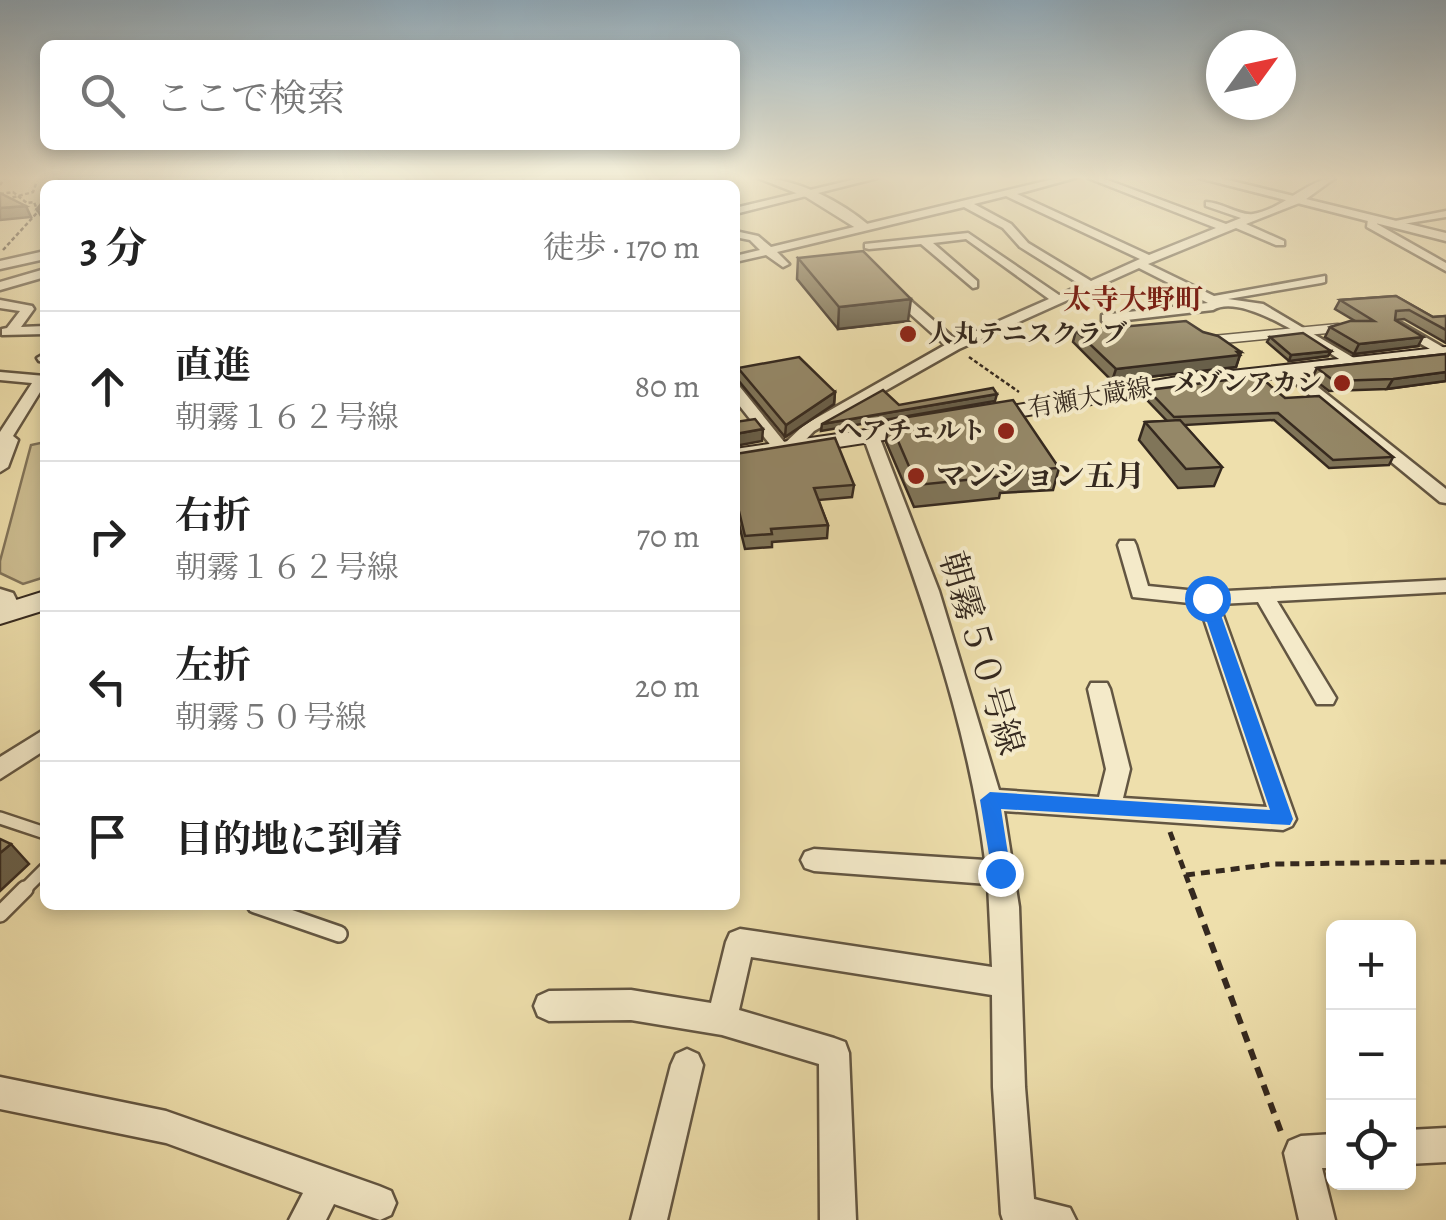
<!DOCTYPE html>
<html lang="ja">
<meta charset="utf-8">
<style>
:root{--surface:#fff;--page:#f2f2f2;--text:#222;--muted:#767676;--line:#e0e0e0}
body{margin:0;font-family:Alegreya,"Noto Serif JP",serif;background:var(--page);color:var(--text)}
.controls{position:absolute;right:30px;bottom:30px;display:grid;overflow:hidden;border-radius:15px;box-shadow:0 5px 15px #0003}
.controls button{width:90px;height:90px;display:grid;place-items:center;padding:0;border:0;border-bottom:2px solid var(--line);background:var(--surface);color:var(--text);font:50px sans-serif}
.compass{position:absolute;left:1206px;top:30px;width:90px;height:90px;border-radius:50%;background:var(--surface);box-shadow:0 5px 15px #0003;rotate:57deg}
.stop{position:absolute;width:30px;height:30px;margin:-22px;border:8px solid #1a73e8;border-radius:50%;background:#fff}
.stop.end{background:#1a73e8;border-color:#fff;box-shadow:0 2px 10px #0008}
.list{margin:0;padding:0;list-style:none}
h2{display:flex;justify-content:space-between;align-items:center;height:130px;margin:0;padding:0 40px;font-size:42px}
h2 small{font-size:32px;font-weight:400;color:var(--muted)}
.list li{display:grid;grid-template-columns:65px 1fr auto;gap:30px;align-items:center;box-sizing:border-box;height:150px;padding:0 40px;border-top:2px solid var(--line)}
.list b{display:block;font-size:38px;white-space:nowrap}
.list p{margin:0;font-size:32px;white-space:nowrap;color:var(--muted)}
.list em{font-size:32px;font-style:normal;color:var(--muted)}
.icon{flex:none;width:55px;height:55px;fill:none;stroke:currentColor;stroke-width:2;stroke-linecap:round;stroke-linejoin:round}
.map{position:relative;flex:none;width:1446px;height:1220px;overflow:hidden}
.search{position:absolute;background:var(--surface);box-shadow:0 5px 15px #0003;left:40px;top:40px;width:700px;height:110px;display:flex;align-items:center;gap:25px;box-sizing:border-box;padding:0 35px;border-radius:15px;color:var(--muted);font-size:38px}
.panel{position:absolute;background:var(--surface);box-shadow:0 5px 15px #0003;left:40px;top:180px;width:700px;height:730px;border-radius:15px}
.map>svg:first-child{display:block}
.green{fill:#cfc094;stroke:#82745a;stroke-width:2.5}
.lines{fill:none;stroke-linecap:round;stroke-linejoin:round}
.service-far2-casing{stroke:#635642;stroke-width:11}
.service-far1-casing{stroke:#635642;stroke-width:16}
.service-casing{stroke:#635642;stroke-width:20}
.minor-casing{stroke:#635642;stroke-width:5}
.tertiary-casing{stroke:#635642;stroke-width:5}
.secondary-casing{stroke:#35291f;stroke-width:4}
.path-far2{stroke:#35291f;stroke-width:2.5;stroke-dasharray:4 2.5;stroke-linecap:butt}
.path-far1{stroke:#35291f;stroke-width:5;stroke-dasharray:9 6;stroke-linecap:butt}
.path{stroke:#35291f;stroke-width:6;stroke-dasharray:11 8;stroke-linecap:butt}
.service-far2{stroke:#f4eac9;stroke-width:8}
.service-far1{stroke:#f4eac9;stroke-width:11}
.service{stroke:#f4eac9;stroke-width:15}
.minor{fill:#f4eac9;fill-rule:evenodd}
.tertiary{fill:#f4eac9;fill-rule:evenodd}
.secondary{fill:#f4eac9;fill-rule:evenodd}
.wall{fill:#807559;stroke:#35291f;stroke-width:2.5}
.shaded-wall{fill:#685f49;stroke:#35291f;stroke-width:2.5}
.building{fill:#958868;stroke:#35291f;stroke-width:2.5}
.route{fill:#1a73e8}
.poi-dot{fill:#8f2418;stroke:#f4eac9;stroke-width:4}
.labels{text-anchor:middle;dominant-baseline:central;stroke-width:8;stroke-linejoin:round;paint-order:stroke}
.far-poi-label{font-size:25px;font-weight:bold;fill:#35291f;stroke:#f4eac9;text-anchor:end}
.far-street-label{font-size:25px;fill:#35291f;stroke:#f4eac9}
.far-neighbourhood-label{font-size:28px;font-weight:bold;fill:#7a1f14;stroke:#f4eac9}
.poi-label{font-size:30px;font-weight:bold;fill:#35291f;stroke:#f4eac9;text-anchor:start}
.near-street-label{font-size:35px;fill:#35291f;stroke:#f4eac9}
</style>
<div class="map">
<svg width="1446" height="1220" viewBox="0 0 1446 1220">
<rect width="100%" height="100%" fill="#eedfac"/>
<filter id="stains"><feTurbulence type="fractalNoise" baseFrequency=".002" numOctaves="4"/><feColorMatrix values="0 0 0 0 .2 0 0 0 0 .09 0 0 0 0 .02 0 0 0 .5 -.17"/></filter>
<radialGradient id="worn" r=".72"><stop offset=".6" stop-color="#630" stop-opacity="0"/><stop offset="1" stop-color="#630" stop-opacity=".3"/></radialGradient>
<path class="green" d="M45 442V577L23 584 0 573V561L31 445Z"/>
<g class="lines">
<defs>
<path id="service-far2" d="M1213 340 1338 328"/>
<g id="service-far1">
<path d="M0 818 45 833"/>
<path d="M22 892 45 869"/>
</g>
<g id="service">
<path d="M255 905 339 934"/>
<path d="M0 914 25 889"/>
</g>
<g id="minor">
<path d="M323 178H333L327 185H317Z"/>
<path d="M364 178H496L503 181 498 184Z"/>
<path d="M526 178H536L531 185H521Z"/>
<path d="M860 178H877L735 214V208Z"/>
<path d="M1058 178H1075L1017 194 1149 255 1216 228 1088 178H1102L1226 224 1241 218 1206 206V202C1221 202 1239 216 1253 214 1282 210 1309 178 1335 178L1302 202 1246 224 1284 241V245H1276L1236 228 1148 264 1214 296 1325 276V282L1321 283 1228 299 1263 304 1364 364 1352 367C1323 350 1244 291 1213 310L1118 321 1131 333 1119 336 1102 321V315L1208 303 1139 268 959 349 814 431 795 451 776 452 735 400V386L740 387 785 443 804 425 945 345 888 294V288H896L956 340 1049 299 966 239 933 243 977 281V287L973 288 921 244 869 249 865 248V244L968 233 1059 295 1081 285 1020 247 1003 228 964 207 777 252 789 264 783 267 766 255 735 262V256L760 250 750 240 735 237V231L758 236 771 247ZM1006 196 1140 259 1091 281 1028 243 1011 224 974 204Z"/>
<path d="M1446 211V217L1390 226 1385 223Z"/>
<path d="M1373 216 1378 219 1377 224 1446 263V271L1367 227 1368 219Z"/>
<path d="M45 269V277L0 290V282Z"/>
<path d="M0 300 32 306 34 309 21 327 45 326V334L2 335V329L7 328 20 311 0 308Z"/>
<path d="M1401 323 1446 349V358L1396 330 1394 327Z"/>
<path d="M44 354 45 362 39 361 37 358Z"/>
<path d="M1284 368H1294L1446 489V503L1440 502 1284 374Z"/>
<path d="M0 372 45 376V384L13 436 18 440 8 467 0 472V432L32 383 0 380Z"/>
<path d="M871 431 879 436 939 591 999 790 1099 797 1106 769 1088 689 1091 683H1107L1110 689 1130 769 1123 798 1267 807 1199 604 1133 597 1118 545 1120 541H1134L1136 545 1148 586 1207 592 1446 580V592L1277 601 1336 698 1333 704H1317L1258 602 1219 604 1296 819 1292 826 1283 830 1004 811 1019 907 1025 1087 1034 1199 1070 1208 1076 1220H1003L1001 1214 993 1087 992 995 751 957 739 1010 834 1038 845 1042 849 1053 856 1220H820L819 1064 722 1035 631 1020 549 1021 538 1016 534 1006 538 996 549 991 631 990 711 1003 726 942 730 933 740 929 992 967 988 884 814 871 805 868 801 860 805 852 814 849 985 860C967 715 913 573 863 436Z"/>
<path d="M0 589 13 593 22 611 19 616H5L0 607Z"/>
<path d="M45 729V750L0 779V757Z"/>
<path d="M687 1049 698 1054 703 1065 667 1220H631L671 1065 676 1054Z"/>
<path d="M0 1077 166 1111 379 1186 391 1191 396 1203 391 1215 380 1220 334 1204 326 1220H289L303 1193 166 1143 0 1109Z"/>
<path d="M1446 1128V1162L1408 1164V1130Z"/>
<path d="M1334 1134V1168H1322L1335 1220H1299L1284 1153 1289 1141 1301 1136Z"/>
</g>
<g id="tertiary">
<path d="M651 178H666L656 185H642Z"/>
<path d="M758 178C797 178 842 202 871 227L859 230 806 197Z"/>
<path d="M1199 178H1220L1446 233V241Z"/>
<path d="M45 251V259L0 269V261Z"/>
</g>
<g id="secondary">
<path d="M1446 347V359L1177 389 983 423 973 417 983 411 1177 377Z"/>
<path d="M921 422 932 428 929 433 735 463V449Z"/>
<path d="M45 591V610L0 624V605Z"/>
</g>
</defs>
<use href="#service-far2" class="service-far2-casing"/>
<use href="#service-far1" class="service-far1-casing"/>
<use href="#service" class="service-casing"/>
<use href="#minor" class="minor-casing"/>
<use href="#tertiary" class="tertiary-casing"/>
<use href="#secondary" class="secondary-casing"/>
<g class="path-far2">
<path d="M36 178H46"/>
<path d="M0 185 5 178"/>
<path d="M0 194 13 192 27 203 34 202 38 212"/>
<path d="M0 201 33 192 37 181"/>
<path d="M3 250 45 204"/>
<path d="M969 357 1019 392"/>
</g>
<g class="path-far1">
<path d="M1170 832 1192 892"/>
<path d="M1186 875 1274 864 1446 862"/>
</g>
<path class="path" d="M1191 889 1281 1132"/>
<use href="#service-far2" class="service-far2"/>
<use href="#service-far1" class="service-far1"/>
<use href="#service" class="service"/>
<use href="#minor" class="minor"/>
<use href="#tertiary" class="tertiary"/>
<use href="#secondary" class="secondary"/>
</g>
<g class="wall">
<path d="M659 181 690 185H659Z"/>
<path d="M798 258 908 321 838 329 797 279Z"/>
<path d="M1396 296 1433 317 1446 316V343L1404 319 1396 320 1418 346 1354 354 1325 337 1330 327 1355 321 1335 309 1340 300Z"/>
<path d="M1076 331 1240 354 1236 367 1112 381 1073 342Z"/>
<path d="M1270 337 1331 351 1328 356 1289 361 1267 342Z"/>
<path d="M1446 354V381L1387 389 1329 391 1312 378 1317 368Z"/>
<path d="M738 368 835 392 834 404 785 437 738 380Z"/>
<path d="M1148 390 1285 398 1393 457 1389 465 1329 468 1274 420 1184 425 1222 467 1214 486 1178 488 1139 440 1145 422 1167 421 1145 398Z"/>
<path d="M889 420 1059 468 1053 490 1000 493 999 498 914 507 886 442Z"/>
<path d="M735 454 854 485 852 497 818 500 828 525 827 538 772 542V547L745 549 735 508Z"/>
</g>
<g class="shaded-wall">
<path d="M596 178H600L601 185H590Z"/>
<path d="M690 178H696L690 185H685Z"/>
<path d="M26 206 31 217 0 220V208Z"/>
<path d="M45 208V215L41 216 37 209Z"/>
<path d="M911 299 908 321 838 329 839 307Z"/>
<path d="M1423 337 1418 346 1354 354 1359 344Z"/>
<path d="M1331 351 1328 356 1289 361 1291 355Z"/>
<path d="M1241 352 1236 367 1112 381 1116 369Z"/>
<path d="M1446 372V381L1387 389 1393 379Z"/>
<path d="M835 392 834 404 785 437 786 425Z"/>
<path d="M997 394 995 401 821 431 822 424Z"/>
<path d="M763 429 762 441 735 446V434Z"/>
<path d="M11 844 29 864 0 891V853Z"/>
</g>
<g class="building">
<path d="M60 178H148L145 185H55Z"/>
<path d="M202 178 212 182 256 178H313L311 185H157Z"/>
<path d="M409 178H473L482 179 475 185H402Z"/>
<path d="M566 178H596L590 185H570Z"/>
<path d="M663 178H690L685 184 659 181Z"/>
<path d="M0 193 26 206 0 208Z"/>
<path d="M45 199V208L37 209Z"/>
<path d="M863 251 911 299 839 307 798 258Z"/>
<path d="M1396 296 1433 317 1446 316V330L1409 310 1396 311 1395 320 1423 337 1359 344 1330 327 1350 321H1374L1340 300Z"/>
<path d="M1186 321 1203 332 1218 336 1241 352H1237L1240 355 1116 369 1076 331Z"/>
<path d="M1303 333 1331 351 1291 355 1270 337Z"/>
<path d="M1446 354V372L1393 379 1334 381 1317 368Z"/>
<path d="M799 357 835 392 786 425 738 368Z"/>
<path d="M1259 376 1285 398 1319 396 1393 457 1333 460 1278 413 1174 417 1148 390Z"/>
<path d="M993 388 997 394 822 424 883 390 899 405Z"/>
<path d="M1013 400 1059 468 1002 472 1005 476 917 485 889 420Z"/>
<path d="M755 419 763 429 735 434V422Z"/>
<path d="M1180 420 1222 467 1186 469 1145 422Z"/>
<path d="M835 438 854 485 814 488 828 525 771 529 772 534 745 536 735 495V454Z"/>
<path d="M0 839 11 844 0 853Z"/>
</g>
<linearGradient id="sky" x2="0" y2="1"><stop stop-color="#91acbd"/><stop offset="0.51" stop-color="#f7f1da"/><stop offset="1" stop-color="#f7f1da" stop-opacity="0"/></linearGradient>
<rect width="1446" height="349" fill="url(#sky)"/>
<path class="route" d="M1207 592 1215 598 1293 819 1290 825 1001 809 1011 873 1000 882 993 879 980 800 990 792 1270 810 1199 598Z"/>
<g class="poi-dot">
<circle cx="908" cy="334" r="10"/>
<circle cx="1342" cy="383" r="10"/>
<circle cx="1006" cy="431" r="10"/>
<circle cx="916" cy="476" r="10"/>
</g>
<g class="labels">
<g class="far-poi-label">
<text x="928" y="334" text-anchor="start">人丸テニスクラブ</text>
<text x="1322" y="383">メゾンアカシ</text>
<text x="986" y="431">ヘアチェルト</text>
</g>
<g class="far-street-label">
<text transform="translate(1090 398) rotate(-10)">有瀬大蔵線</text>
</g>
<g class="far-neighbourhood-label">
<text x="1133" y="300">太寺大野町</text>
</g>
<g class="poi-label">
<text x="936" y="476">マンション五月</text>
</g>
<g class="near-street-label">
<text transform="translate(982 653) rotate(73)">朝霧５０号線</text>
</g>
</g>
<rect width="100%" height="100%" filter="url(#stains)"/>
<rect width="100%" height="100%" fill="url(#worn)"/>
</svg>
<div class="controls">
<button>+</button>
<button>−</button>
<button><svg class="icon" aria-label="locate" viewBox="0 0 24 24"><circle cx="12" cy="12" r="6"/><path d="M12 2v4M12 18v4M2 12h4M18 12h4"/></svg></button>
</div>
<svg class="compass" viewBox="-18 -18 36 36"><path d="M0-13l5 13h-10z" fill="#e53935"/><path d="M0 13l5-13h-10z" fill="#767676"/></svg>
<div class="stop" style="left:1207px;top:598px"></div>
<div class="stop end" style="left:1000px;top:873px"></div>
<div class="search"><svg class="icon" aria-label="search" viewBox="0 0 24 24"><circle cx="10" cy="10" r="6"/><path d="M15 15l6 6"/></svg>ここで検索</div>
<section class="panel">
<h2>3 分<small>徒歩 · 170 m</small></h2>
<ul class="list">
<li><svg class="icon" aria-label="ahead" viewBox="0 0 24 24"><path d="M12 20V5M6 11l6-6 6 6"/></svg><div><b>直進</b><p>朝霧１６２号線</p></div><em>80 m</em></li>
<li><svg class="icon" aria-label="right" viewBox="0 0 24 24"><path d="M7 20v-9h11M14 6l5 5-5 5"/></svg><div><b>右折</b><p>朝霧１６２号線</p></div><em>70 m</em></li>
<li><svg class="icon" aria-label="left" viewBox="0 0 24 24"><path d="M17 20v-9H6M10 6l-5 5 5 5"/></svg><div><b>左折</b><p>朝霧５０号線</p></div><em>20 m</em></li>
<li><svg class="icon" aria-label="arrive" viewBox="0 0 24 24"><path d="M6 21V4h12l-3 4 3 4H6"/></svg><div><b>目的地に到着</b></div></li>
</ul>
</section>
</div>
